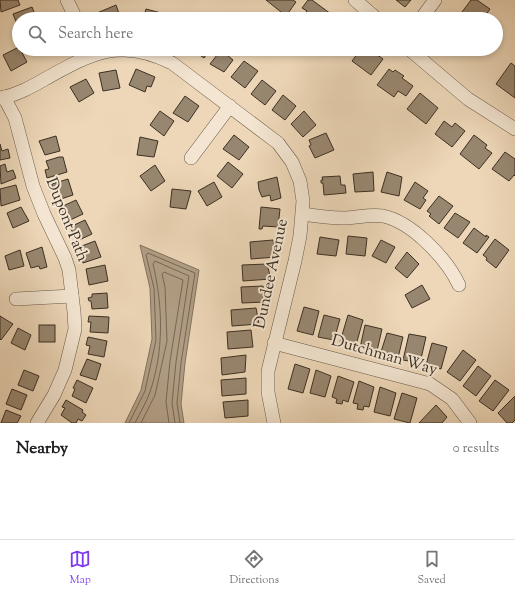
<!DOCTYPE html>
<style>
:root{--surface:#fff;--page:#f2f2f2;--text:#202124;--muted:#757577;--line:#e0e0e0;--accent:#7c3aed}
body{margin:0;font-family:"Sorts Mill Goudy",serif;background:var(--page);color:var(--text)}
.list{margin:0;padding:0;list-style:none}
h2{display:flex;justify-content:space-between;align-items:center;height:52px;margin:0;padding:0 16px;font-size:17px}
h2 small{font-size:13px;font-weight:400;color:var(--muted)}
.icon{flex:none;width:22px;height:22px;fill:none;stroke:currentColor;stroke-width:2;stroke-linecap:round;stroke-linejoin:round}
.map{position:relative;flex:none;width:515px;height:423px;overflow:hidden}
.search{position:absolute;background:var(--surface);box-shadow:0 2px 6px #0003;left:12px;right:12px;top:12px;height:44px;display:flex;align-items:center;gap:10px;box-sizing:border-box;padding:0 14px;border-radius:22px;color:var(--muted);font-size:15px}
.sheet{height:116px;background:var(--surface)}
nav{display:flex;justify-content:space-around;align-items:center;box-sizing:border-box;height:56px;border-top:1px solid var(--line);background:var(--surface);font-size:11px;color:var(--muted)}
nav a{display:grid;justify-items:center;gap:2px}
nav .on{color:var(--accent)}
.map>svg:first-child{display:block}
.water{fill:#b19e85;stroke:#82725e}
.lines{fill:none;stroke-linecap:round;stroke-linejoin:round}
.shore{stroke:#766754;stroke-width:1}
.building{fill:#988770;stroke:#3c3023}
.minor-casing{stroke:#685a48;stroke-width:14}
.minor{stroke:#f3e5d1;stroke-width:13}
.labels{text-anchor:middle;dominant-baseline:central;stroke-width:4;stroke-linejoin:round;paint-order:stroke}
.street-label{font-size:16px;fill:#3c3023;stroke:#f3e5d1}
</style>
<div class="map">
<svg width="515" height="423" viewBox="0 0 515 423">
<rect width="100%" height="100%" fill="#edd7b8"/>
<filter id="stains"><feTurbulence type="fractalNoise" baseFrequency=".005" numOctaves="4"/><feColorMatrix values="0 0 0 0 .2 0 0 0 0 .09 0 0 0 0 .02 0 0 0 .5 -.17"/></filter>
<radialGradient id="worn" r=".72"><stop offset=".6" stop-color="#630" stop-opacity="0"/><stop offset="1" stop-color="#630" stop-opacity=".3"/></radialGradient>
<path class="water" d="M140 245 199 270 185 363 181 404 184 423H125L141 390 152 339 150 288Z"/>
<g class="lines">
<g class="shore">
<path d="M129 423 145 391 156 340 154 288 146 255 148 253 195 273 181 363 177 403 180 423"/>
<path d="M135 423C140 413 146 403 150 392 164 351 163 306 153 264L155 261 189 276 176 362 172 403 175 423"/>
<path d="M141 423 155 395 167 341 165 287 162 274 164 272 183 280 170 361 166 402 169 423"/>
</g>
</g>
<g class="building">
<path d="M0 0H18L20 5 1 12Z"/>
<path d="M266 0H293L296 2 286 16Z"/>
<path d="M308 0H312L331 14 328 19 302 18 307 11 302 8Z"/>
<path d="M396 0H411L405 7Z"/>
<path d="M471 0H477L490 9 483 19H464L459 16Z"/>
<path d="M116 5 121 19H99L97 13Z"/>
<path d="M32 7 37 19H19V29L13 14Z"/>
<path d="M146 9 161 13 159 19H143Z"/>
<path d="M19 47V49L22 50 21 51 27 62 11 71 3 55Z"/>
<path d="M191 49H210L204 58Z"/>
<path d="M361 49H369L383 59 371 75 352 61Z"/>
<path d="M221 50 233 60 224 72 210 64Z"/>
<path d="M244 61 258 71 245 88 231 77Z"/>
<path d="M511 63 515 66V98L496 84Z"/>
<path d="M136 69 155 77 151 87 147 86 145 92 129 85Z"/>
<path d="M389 69 393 72 395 70 404 76 402 78 413 86 406 96 398 91 394 97 377 85Z"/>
<path d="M116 70 120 88 103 91 99 73Z"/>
<path d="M86 79 94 93 79 102 70 87Z"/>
<path d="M262 80 276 91 265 105 251 94Z"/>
<path d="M420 93 438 108 426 124 407 109Z"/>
<path d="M283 95 296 106 285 120 272 110Z"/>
<path d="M185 96 199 106 188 122 173 113Z"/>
<path d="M160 111 174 121 164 136 150 125Z"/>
<path d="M304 111 316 125 303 137 291 124Z"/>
<path d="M444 121 452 127 455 123 465 131 452 147 435 134Z"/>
<path d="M326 133 334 150 315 158 309 146 311 145 309 140Z"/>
<path d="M234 135 249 147 239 160 223 149Z"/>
<path d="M474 135 487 145 485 148 492 153 479 169 460 154Z"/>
<path d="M56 136 60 151 45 155 39 141Z"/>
<path d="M140 137 158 141 154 157 137 155Z"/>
<path d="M0 144 2 151 8 149 10 158 0 160Z"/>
<path d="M505 152 515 159V176L514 175 509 181 492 169Z"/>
<path d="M59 157H63L67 172 47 178 45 170 49 169 46 161Z"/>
<path d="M228 162 243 174 232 188 217 176Z"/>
<path d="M5 164 7 172 13 170 16 178 1 184 0 166Z"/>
<path d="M155 165 165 181 151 191 140 176Z"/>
<path d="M373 172 374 191 355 192 353 174Z"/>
<path d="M387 172 402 177 399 196 381 192Z"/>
<path d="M340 176 341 185H345L346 193 324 195 323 183H321V180H323L322 177Z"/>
<path d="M277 177 281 198 271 201 270 195 262 197 259 190 258 182Z"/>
<path d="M68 179 73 195 55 201 52 184Z"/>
<path d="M214 182 222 197 207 206 198 191Z"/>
<path d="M415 182 428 191 423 198 426 200 420 209 404 200Z"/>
<path d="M16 185 20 200 1 206 0 189Z"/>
<path d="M172 189 191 191 186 209 170 207Z"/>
<path d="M439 196 453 206 439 224 429 216 431 214 427 211Z"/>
<path d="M76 200 83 214 68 221 67 217 64 218 62 215 64 214 61 207Z"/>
<path d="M21 207 29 221 13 228 7 213Z"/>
<path d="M261 207 280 209 278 227 263 226 262 229H259Z"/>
<path d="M455 213 470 222 458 238 444 228Z"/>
<path d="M85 220 92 234 77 241 70 227Z"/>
<path d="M474 228 486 237V235L489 237 477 253 463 243Z"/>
<path d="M348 236 367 238 365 256 346 254Z"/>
<path d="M320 237 339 240 336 256 317 254Z"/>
<path d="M495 239 509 250 496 268 486 260 487 258 483 255Z"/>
<path d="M273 240 276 257 251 259 250 242Z"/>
<path d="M381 240 395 247 386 263 372 256Z"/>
<path d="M95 241 101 257 83 263 79 247Z"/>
<path d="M42 247 47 267 40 269 39 266 31 268 26 253Z"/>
<path d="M20 250 24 266 9 270 5 256Z"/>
<path d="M407 252 419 264 407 278 395 268Z"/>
<path d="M267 264 271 279 243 281 242 265Z"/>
<path d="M105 265 108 281 89 285 86 269Z"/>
<path d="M422 285 430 299 412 308 405 295Z"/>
<path d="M263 286 266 302 242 303 241 287Z"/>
<path d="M107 293 108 308 92 309 91 301H89L88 298 92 297V294Z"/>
<path d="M304 307 319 311 313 335 297 331Z"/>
<path d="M256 308 259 324 232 326 231 310Z"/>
<path d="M324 315 340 319 334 340 318 337Z"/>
<path d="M348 315 363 320 356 345 340 342Z"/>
<path d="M0 316 13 324 1 340 0 339Z"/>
<path d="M89 316 109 317 108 333 90 332 91 322H88Z"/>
<rect x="39" y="325" width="16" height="17"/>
<path d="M365 325 382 329 377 351 360 348Z"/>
<path d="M18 328 31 335 25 350 11 343Z"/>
<path d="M251 330 253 347 228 349 227 332Z"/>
<path d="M387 333 403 337 398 358 380 355Z"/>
<path d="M409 334 426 337 420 363 403 360Z"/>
<path d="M88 337 107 341 104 357 88 354 90 346 86 345Z"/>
<path d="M432 343 447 347 441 369 426 365Z"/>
<path d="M463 350 476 360 460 381 447 372Z"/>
<path d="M246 355 245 372 222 375 221 358Z"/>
<path d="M87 359 101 364 96 380 80 375Z"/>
<path d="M295 364 310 369 303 393 288 389Z"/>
<path d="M478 366 491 376 476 396 463 386Z"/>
<path d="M24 370 39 376 33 391 18 385Z"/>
<path d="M316 370 331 376 325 397 310 393Z"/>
<path d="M338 376 354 382 348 402 343 400 342 404 336 403 337 399 332 397Z"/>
<path d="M246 378V394L222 396 221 380Z"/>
<path d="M77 380 93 388 86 403 72 396 75 389 73 388Z"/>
<path d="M495 380 509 390 493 411 479 401Z"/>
<path d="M359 381 374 387 369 407 364 406 363 410 357 409 358 404 353 403Z"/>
<path d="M380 387 396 393 390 416 374 412Z"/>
<path d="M12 389 27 395 21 410 6 404Z"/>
<path d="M402 393 417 398 410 423 394 419Z"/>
<path d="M515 396V420L512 423H507L498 413Z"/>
<path d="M66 400 83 410 82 412 86 415 82 421 78 419 76 423H72L61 415 65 408 62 407Z"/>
<path d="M248 400V416L225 418 223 402Z"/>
<path d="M436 405 447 417 442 423H419Z"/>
<path d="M6 410 21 416 17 423H1Z"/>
</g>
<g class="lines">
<defs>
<g id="minor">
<path d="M67 0 76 19"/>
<path d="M355 0 377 19"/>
<path d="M421 19 435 0"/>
<path d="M409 49 468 99 515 129"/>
<path d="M4 97 15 118 33 186 44 214 65 258 69 270 74 312 75 329 65 370 54 395 37 423"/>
<path d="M0 98C17 95 31 87 45 79 92 53 120 37 172 63L278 143 292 162 300 181 303 201 300 236 295 261 268 371V392L274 423"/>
<path d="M191 158 230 106"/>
<path d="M303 214C316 216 330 218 343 218 356 218 369 214 383 216 412 222 447 259 459 285"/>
<path d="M16 299 72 296"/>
<path d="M274 343 430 384 452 399 470 423"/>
</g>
</defs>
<use href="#minor" class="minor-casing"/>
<use href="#minor" class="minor"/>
</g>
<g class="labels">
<g class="street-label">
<text transform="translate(66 220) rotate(68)">Dupont Path</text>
<text transform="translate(272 274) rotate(-78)">Dundee Avenue</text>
<text transform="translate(384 356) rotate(16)">Dutchman Way</text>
</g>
</g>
<rect width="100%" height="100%" filter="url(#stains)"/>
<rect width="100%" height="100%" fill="url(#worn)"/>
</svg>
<div class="search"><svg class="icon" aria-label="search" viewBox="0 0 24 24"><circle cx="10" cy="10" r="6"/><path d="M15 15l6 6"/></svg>Search here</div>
</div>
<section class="sheet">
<h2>Nearby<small>0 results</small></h2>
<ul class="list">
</ul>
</section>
<nav>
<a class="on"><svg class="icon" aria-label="map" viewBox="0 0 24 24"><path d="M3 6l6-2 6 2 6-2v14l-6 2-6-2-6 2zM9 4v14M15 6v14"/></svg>Map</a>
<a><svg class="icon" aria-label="directions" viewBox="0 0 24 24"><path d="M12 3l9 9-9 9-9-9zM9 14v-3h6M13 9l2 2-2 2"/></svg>Directions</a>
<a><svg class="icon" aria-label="saved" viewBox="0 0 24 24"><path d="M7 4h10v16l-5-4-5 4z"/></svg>Saved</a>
</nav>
